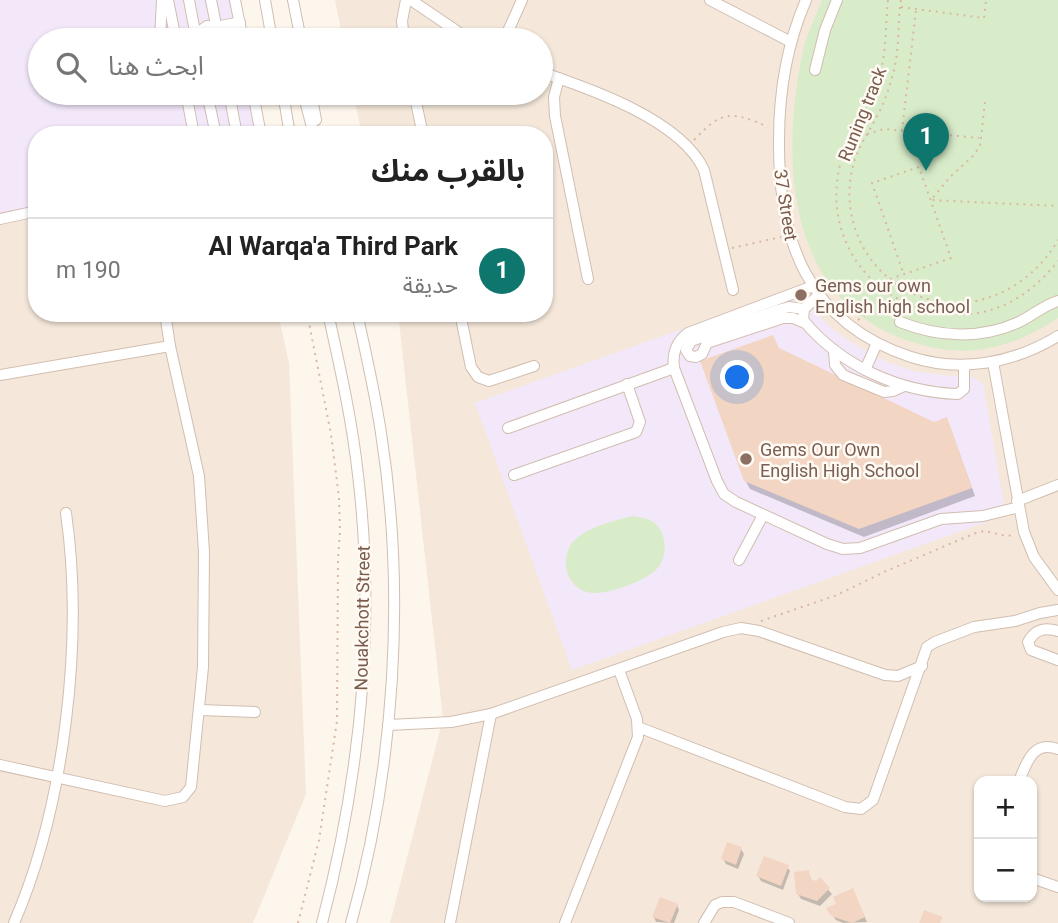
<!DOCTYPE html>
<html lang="ar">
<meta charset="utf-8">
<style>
:root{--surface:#fff;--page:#f6f6f6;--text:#222;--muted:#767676;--line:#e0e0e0;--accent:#0f766e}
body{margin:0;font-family:Roboto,"Noto Sans Arabic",sans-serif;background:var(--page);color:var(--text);direction:rtl}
.controls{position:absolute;right:21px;bottom:21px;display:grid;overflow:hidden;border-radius:14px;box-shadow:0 2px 5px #0004}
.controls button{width:63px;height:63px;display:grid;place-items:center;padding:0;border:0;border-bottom:2px solid var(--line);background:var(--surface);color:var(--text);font:35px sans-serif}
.you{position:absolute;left:738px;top:378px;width:24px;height:24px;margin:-18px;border:5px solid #fff;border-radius:50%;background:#1a73e8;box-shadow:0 0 0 10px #1a73e833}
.badge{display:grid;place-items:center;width:46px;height:46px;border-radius:50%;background:var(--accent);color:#fff;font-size:23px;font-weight:700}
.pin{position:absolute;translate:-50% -58px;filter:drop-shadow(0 2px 4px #0008)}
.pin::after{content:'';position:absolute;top:37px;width:24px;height:21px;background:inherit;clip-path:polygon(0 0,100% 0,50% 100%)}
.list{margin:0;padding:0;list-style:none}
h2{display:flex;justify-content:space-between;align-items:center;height:91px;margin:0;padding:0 28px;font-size:30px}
h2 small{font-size:23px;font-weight:400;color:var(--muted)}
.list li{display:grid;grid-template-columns:46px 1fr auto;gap:21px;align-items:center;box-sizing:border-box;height:105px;padding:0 28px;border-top:2px solid var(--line)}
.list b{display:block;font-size:26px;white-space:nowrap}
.list p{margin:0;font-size:23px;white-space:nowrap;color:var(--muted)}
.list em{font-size:23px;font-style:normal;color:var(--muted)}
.icon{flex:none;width:38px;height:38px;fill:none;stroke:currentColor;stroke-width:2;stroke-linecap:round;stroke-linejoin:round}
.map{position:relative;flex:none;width:1058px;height:923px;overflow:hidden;direction:ltr}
.search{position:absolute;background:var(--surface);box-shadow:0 2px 5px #0004;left:28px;top:28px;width:525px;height:77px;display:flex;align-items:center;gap:18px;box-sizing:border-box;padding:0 24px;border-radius:38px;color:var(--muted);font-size:26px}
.panel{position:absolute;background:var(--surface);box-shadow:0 2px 5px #0004;left:28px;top:126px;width:525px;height:196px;border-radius:28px;direction:rtl}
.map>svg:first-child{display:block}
.residential{fill:#f5e8da;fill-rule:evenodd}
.education{fill:#f3e8fa}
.green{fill:#d8ecc9}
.shadow{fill:#0003}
.building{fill:#f3d5c3}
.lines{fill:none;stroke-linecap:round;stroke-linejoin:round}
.minor-casing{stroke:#d1beb0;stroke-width:12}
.path{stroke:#d9b8a5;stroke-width:2;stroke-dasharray:2 5;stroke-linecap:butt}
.minor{stroke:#fff;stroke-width:10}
.education-dot{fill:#8d6e63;stroke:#fffaf3;stroke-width:2.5}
.labels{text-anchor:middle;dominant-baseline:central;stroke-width:5;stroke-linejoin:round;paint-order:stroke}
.street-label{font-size:18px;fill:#7a5c4d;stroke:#fffaf3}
.education-label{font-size:18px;fill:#785e54;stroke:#fffaf3;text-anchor:start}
</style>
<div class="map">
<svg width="1058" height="923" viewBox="0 0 1058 923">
<rect width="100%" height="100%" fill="#fdf6ec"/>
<g class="residential">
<path d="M0 0 40 40V93L37 135V313H278L289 363 306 794 253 923H0Z"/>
<path d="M335 0H1058V923H390L443 719 398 313H544V135H362L353 93H541V40H343ZM979 781H1032V897H979Z"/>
</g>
<g class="education">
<path d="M0 0H239L247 40H40V93H258L266 135H37V216L0 224Z"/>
<path d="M797 288 812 308 831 328 854 344 887 362 914 371 949 376H971L983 384 1006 515 572 670 475 403Z"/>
</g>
<g class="green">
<path d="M822 0H1058V318C1011 349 967 360 912 342 785 302 780 160 803 50 807 33 816 16 822 0Z"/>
<path d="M633 516C639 517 647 518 653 522 666 531 668 552 660 565 651 580 609 594 593 593 564 591 557 553 578 537 592 526 616 520 633 516Z"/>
</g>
<g class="shadow">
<path d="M779 350 934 424 950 427 975 496 864 537 750 489 745 480Z"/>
<path d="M741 849 744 854 738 869 726 864 723 859Z"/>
<path d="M787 867 790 871 783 890 761 881 758 876Z"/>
<path d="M808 872 812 882 816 883 819 880 832 894 820 906 801 899 798 894Z"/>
<path d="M855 895 867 922 843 923 836 920 828 909Z"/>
<path d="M677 905 679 910 674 923 656 922 654 917Z"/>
</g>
<g class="building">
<path d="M773 335 779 348 934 422 947 417 972 488 859 529 744 481 700 361Z"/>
<path d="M727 842 742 847 736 865 721 859Z"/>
<path d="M764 856 789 865 781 886 756 876Z"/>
<path d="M809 870 810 879 816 881 820 877 830 888 817 901 796 894 794 872Z"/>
<path d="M853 888 865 917 852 923 831 916 826 908 836 904 833 897Z"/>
<path d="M660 897 678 904 670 923 652 917Z"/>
<path d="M924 910 943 917 940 923H919Z"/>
</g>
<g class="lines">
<defs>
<g id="minor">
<path d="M168 0 176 40"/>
<path d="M189 0 196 37"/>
<path d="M211 0 219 40"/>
<path d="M235 0 243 40"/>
<path d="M265 0 272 40"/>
<path d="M293 0 301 40"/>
<path d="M411 0 470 40"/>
<path d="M710 0 791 42"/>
<path d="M806 0C787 44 779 91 779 140 778 240 807 323 911 357 961 373 1014 363 1058 336"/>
<path d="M196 34 207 26 216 27 240 22"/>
<path d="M160 40 162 0"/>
<path d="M404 40 402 21 406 0"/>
<path d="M504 40 522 0"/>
<path d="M815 70 825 30 837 0"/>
<path d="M541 72C591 89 681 120 704 170L733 290"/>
<path d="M559 78 554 97 555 116 588 279"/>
<path d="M186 93 194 135"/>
<path d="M207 93 216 135"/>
<path d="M229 93 237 135"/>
<path d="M253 93 261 135"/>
<path d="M283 93 290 135"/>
<path d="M303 93 314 135"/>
<path d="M311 93 316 120"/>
<path d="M414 93 423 135"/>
<path d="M0 219 37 211"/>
<path d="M813 286 688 333C676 342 672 353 674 368L717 481 724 494 736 502 827 544 843 549 860 548 941 519 983 516 1019 507"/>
<path d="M819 295 804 309 803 320C841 366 899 392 958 394L964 389V365"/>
<path d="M804 309 789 307 778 310 691 341 686 350 690 356 696 357 702 354 707 343 783 318H793L805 323"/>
<path d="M460 313 471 367 478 377 489 381 534 366"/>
<path d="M900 322C938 337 980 340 1019 322 1032 316 1044 305 1058 301"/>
<path d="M834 350 835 365 843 375 884 392 893 391 904 386"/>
<path d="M993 362 1024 532 1034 557 1058 590"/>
<path d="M865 370 877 343"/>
<path d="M0 375 170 346 165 313"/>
<path d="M508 428 674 368"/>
<path d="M514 475 636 432 640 422 627 384"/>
<path d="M1017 501 1058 485"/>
<path d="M739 560 763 515"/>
<path d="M1058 631C1045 627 1035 629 1028 642L1031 650 1058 660"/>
<path d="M200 710 255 712"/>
<path d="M388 725 451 722 491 714 723 632 741 628 759 631 885 675 898 676 922 666"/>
<path d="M638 727 845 807 861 809 873 800 927 647 935 642 974 627 1015 621 1040 613 1058 610"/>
<path d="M0 765 165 801 183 797 191 787 203 667 204 552 199 476 170 346"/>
<path d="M1019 781C1027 762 1033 740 1058 749"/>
<path d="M1032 878 1058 887"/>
<path d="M14 923C65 805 84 639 66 513"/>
<path d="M322 923C360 778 376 624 358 475 352 420 340 367 328 313"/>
<path d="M351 923C395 768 406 592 381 433 375 393 366 353 357 313"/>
<path d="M450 923 491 714"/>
<path d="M565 923 638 737 637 719 619 670"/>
<path d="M704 923 715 905 722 902H734L789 923"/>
</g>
</defs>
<use href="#minor" class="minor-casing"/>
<g class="path">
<path d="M888 0C885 29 887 56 877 84 868 112 848 134 841 161 821 235 868 303 942 313 992 320 1028 298 1058 261"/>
<path d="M901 0C897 25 900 49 893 74 889 89 884 104 876 118 868 134 857 149 853 166 835 235 887 305 960 303 1001 301 1038 275 1058 240"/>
<path d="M901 7 984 18 986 0"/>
<path d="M985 102 980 146 973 156 950 177 931 200 1058 206"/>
<path d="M902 131 916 10"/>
<path d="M867 134 884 129 979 138"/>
<path d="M694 140C722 110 732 111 768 127"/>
<path d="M732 248 781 237"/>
<path d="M890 279 951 258 919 167 872 183 904 275"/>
<path d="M896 312 906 292"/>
<path d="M858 320 865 315 884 311 893 299"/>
<path d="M761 621 837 595 884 572 978 532C991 529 1000 538 1013 535"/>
<path d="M298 923 319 840 337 721 338 558 340 531 339 498 331 434 307 313"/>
</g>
<use href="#minor" class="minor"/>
</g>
<g class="education-dot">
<circle cx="801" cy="295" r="7"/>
<circle cx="746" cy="459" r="7"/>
</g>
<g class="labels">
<g class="street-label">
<text transform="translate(862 114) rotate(-68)">Runing track</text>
<text transform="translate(786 205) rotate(81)">37 Street</text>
<text transform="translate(362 618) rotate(-89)">Nouakchott Street</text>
</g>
<g class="education-label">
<text x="815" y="285">Gems our own<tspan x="815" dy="21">English high school</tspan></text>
<text x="760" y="449">Gems Our Own<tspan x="760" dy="21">English High School</tspan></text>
</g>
</g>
</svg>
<div class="controls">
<button>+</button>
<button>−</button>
</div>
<div class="you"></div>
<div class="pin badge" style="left:926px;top:171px">1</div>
<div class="search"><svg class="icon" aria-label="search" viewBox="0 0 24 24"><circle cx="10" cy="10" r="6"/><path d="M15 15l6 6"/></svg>ابحث هنا</div>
<section class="panel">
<h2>بالقرب منك<small></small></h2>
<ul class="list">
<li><span class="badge">1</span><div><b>Al Warqa'a Third Park</b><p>حديقة</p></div><em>190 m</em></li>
</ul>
</section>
</div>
